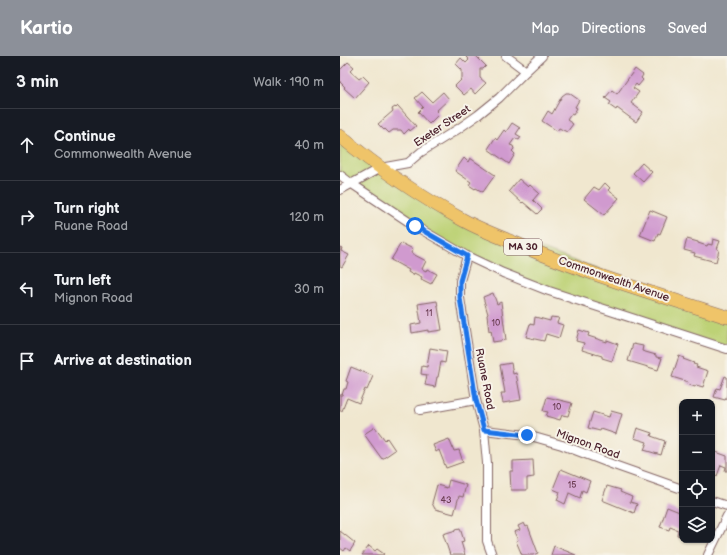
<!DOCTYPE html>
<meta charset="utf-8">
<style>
:root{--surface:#171b24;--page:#20242c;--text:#f1f3f6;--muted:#9ea1a6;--line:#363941;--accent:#8c9099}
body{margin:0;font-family:"Balsamiq Sans",sans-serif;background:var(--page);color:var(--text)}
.controls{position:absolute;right:12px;bottom:12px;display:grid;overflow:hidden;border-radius:8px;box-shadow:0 1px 3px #0004}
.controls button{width:36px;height:36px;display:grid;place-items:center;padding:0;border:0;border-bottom:1px solid var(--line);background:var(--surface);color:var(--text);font:20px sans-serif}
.stop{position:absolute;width:12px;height:12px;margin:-9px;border:3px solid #1a73e8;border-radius:50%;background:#fff}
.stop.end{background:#1a73e8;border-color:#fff;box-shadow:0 1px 4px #0008}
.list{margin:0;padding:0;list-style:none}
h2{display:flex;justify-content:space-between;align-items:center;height:52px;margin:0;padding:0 16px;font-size:17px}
h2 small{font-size:13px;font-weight:400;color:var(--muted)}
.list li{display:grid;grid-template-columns:26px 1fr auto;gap:12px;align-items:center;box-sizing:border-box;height:72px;padding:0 16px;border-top:1px solid var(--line)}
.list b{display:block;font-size:15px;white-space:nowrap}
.list p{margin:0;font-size:13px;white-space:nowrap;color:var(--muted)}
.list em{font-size:13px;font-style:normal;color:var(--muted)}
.icon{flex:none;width:22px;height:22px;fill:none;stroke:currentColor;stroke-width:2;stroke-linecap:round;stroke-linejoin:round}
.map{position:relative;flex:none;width:387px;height:499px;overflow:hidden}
header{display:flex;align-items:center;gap:24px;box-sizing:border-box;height:56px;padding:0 20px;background:var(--accent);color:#fff}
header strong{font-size:19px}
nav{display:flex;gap:22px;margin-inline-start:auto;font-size:14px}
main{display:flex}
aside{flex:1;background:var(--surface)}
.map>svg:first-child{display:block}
.green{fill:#bdd276;stroke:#847850}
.building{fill:#d09acf}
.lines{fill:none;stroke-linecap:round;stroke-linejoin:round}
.street-casing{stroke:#846564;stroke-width:10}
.primary-casing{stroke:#846564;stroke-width:14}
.street{stroke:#fff;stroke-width:8}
.primary{stroke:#efc469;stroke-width:13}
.route{stroke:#1a73e8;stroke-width:5}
.labels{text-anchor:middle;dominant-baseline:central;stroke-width:4;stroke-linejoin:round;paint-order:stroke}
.number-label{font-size:9px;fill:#6c3e54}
.shield{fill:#f7f3e8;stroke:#7e5f64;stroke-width:1}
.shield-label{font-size:10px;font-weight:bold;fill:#4a1f2b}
.street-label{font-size:11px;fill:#4a1f2b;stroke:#f7f3e8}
</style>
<header>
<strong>Kartio</strong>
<nav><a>Map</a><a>Directions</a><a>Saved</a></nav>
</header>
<main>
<aside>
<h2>3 min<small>Walk · 190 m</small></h2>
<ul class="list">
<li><svg class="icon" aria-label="ahead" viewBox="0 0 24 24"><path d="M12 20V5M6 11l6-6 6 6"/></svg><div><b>Continue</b><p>Commonwealth Avenue</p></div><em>40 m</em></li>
<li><svg class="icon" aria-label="right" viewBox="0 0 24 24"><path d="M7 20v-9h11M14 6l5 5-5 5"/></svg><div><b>Turn right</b><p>Ruane Road</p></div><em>120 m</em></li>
<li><svg class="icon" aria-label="left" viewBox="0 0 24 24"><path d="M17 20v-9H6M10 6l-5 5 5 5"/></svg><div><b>Turn left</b><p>Mignon Road</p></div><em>30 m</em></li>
<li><svg class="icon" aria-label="arrive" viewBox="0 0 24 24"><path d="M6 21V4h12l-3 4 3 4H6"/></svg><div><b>Arrive at destination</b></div></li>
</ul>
</aside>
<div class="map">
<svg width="387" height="499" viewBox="0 0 387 499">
<rect width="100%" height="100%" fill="#f7f3e8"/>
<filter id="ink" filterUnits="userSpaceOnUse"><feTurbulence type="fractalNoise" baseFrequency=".025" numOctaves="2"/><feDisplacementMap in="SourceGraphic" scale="8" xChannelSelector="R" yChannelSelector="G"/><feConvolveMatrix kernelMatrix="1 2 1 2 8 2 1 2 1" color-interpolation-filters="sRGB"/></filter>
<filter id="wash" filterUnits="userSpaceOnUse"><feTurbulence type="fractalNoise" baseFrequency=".012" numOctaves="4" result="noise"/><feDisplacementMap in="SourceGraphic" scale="16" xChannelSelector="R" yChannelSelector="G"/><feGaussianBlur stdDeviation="0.9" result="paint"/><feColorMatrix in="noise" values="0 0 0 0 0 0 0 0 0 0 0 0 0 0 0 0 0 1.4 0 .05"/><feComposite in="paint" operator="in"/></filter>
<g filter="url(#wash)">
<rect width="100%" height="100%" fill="#f0e7cf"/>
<path class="green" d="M0 80 123 164 387 261V293L209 235 127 200 0 119Z"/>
<g id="blocks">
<g class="building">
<path d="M127 0H136L146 10 143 13H140V22L146 27 135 38 131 33 124 39 115 30 122 23V14L116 8 121 2 126 7 129 4 126 1Z"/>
<path d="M8 6 14 11 10 15 19 23 23 20 29 26 15 42 4 32 5 31 0 26V14Z"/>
<path d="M295 13 303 19 301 22 303 24 298 30 296 28 293 32 299 36 291 47 303 56 296 66 277 52 276 54 269 49 271 46 265 42 272 34 277 38Z"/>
<path d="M82 36 92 46 103 36 109 43 96 55 99 58 89 68 78 56 83 51 75 42Z"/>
<path d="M226 37H229L239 44 235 51 237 52 233 59 231 58 227 64 233 68 227 76 219 72 217 75 202 65 208 55 212 58 222 40Z"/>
<path d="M58 50 76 70 70 75 69 73 64 78 61 74H53L49 77 45 73 44 74 38 68 53 55 52 53 55 51 56 52Z"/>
<path d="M172 67 180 72 176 78 181 81 179 84 175 82 170 89 173 90 174 93 172 95 175 98 169 108 148 93 155 82 157 84 164 74 166 76Z"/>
<path d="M124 102 128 106 130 102 155 119 143 136 136 132 135 133 129 129 131 126 115 115Z"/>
<path d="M302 107 312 116 303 126 293 117Z"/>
<path d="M179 123 188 131 190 129 199 137 193 144 202 153 197 158 183 146 182 147 169 135Z"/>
<path d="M265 127 270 132 268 134 279 142 264 159 244 143 254 131 259 134Z"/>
<path d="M310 154 327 161 320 178 318 177 315 185 300 179Z"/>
<path d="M347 183 358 186V187L367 190 368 188 372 189 373 183 380 185 377 193 379 194 376 206 354 200 355 197 344 194Z"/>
<path d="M61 187 73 193 71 197 86 205 82 213 86 215 87 213 97 218 91 228 81 223 82 221 74 217 73 219 68 216 69 214 51 204Z"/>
<path d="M0 191 2 192 1 195 9 199 2 211 0 210Z"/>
<path d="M153 237 157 248 161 246 166 284 153 286 151 274 149 275 147 259 148 258 143 241Z"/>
<path d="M97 245 102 274 88 276V274L72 277 71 269 81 267 78 248Z"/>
<path d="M195 261 210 265 211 261 219 262 217 267 223 269 219 282 206 278 204 285 186 281 190 268 194 269Z"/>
<path d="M239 274 249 277 248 280 267 286V284L278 288 272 305 262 302V300L242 294 244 287 236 285Z"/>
<path d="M293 288 303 290 302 295 316 299V301L322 302 318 314 288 305Z"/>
<path d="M90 292 107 295 105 307 101 306 98 321H97L95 331 85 329 87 319 81 318 82 310 87 311Z"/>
<path d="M339 300 344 302 343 303 354 307 353 308 357 309 356 311 368 315 363 331 356 329 355 331 347 328 348 326 332 321Z"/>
<path d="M171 307 173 318 176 317 181 344 163 347 161 337H165L160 309Z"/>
<path d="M11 311 33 320 27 334 25 333 19 347 7 342 2 355H0V339H2L4 333H6L8 326 6 325Z"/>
<path d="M385 320 387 321V339L385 344 374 341 377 332 380 333Z"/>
<path d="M207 341 232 347 228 360 222 359 220 364 206 360 208 356 203 355Z"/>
<path d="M271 355 282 358 276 378 261 373 260 375 248 372 253 356 269 361Z"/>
<path d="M35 371 45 384 47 382 55 394 42 403 24 378Z"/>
<path d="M297 372 312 377 311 380 325 385 321 399 304 394 307 386 294 382Z"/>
<path d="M109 383 114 395 119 394 123 406 106 412 99 394 96 396 93 389Z"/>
<path d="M373 395 387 400V415H385L386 411 381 409 377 420 372 418V398Z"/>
<path d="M193 404 194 421 187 422V434H171L170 415H173V405Z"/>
<path d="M221 413 250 425 246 436 242 434 240 442 229 437 225 448 217 444 220 436 213 433Z"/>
<path d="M109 424 126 429 123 441 119 440 114 458 95 453 92 447 97 429 107 432Z"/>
<path d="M267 430 281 434 280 436 292 441 290 446 297 448 294 457 262 444Z"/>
<path d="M327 451 342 457V480L337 479 338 474 330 471 329 474 320 471Z"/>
<path d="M184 467 186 471 188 470 198 497 193 499H182L176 485 178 484 174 476 180 474 178 470Z"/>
<path d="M120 472 124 485 121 486 125 499H110L103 478 116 474V473Z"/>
<path d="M0 475 15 487 10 495 6 492 4 495 0 492Z"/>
<path d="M29 490 35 495 37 493 44 498 43 499H22Z"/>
<path d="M214 490 236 499H211Z"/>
</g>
</g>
</g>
<g filter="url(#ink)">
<use href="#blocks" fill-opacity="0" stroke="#846564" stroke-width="1"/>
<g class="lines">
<defs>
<g id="street">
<path d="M166 0 186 15"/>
<path d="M0 119 12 128 75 170 127 200 163 217 209 235 387 293"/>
<path d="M0 134 40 112 68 107 81 96 118 73 138 59 159 42 186 15 202 0"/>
<path d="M127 200 120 225V242L136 344 144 374 147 407V485L152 499"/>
<path d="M80 354 136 344"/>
<path d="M144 374 187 379 222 389 274 409 342 433"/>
<path d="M372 445 387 450"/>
<path d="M368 499 387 460"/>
</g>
<path id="primary" d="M0 80C38 112 79 140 123 164 139 173 157 180 175 187 244 217 316 238 387 261"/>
</defs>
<use href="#street" class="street-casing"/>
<use href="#primary" class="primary-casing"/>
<use href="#street" class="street"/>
<use href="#primary" class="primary"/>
</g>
</g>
<g class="lines" filter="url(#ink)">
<path class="route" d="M75 170 127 200 120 225V242L136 344 144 374 187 379"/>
</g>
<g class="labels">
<g class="number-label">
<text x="89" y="257">11</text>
<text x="156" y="267">10</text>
<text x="217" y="351">10</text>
<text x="232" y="429">15</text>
<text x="106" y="444">43</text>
</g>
<rect class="shield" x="164" y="183" width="38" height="16" rx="3"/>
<g class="shield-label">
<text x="183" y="191">MA 30</text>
</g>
<g class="street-label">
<text transform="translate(102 70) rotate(-34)">Exeter Street</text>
<text transform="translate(274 223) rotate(19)">Commonwealth Avenue</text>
<text transform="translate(145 323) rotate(79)">Ruane Road</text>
<text transform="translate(248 388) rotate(20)">Mignon Road</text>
</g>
</g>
</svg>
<div class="controls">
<button>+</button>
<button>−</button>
<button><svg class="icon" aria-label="locate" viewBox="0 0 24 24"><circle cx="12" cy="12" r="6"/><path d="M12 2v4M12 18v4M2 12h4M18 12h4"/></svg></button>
<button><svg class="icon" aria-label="layers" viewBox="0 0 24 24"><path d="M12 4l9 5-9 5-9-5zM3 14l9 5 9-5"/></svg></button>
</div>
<div class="stop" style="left:75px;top:170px"></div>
<div class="stop end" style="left:187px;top:379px"></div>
</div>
</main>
